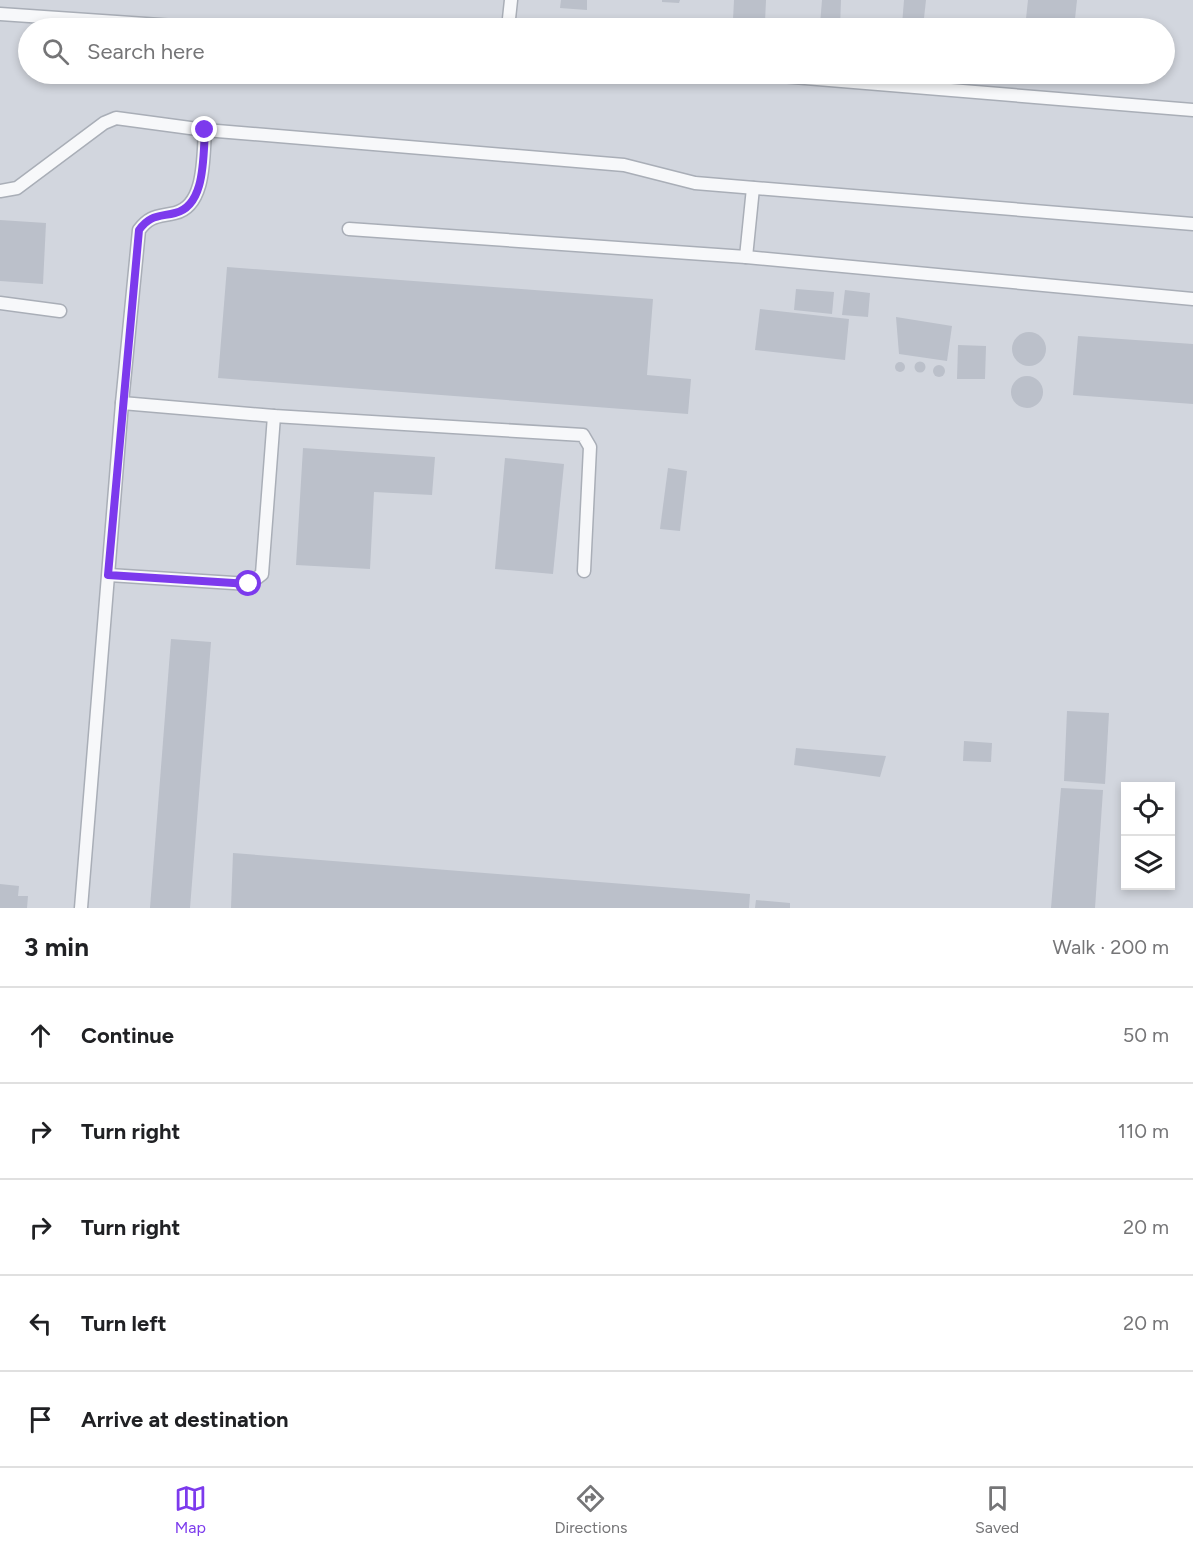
<!DOCTYPE html>
<meta charset="utf-8">
<style>
:root{--surface:#fff;--page:#f6f6f6;--text:#202124;--muted:#757577;--line:#e0e0e0;--accent:#7c3aed}
body{margin:0;font-family:Figtree,sans-serif;background:var(--page);color:var(--text)}
.controls{position:absolute;right:18px;bottom:18px;display:grid;overflow:hidden;border-radius:0px;box-shadow:0 3px 9px #0003}
.controls button{width:54px;height:54px;display:grid;place-items:center;padding:0;border:0;border-bottom:2px solid var(--line);background:var(--surface);color:var(--text);font:30px sans-serif}
.stop{position:absolute;width:18px;height:18px;margin:-14px;border:4px solid #7c3aed;border-radius:50%;background:#fff}
.stop.end{background:#7c3aed;border-color:#fff;box-shadow:0 2px 6px #0008}
.list{margin:0;padding:0;list-style:none}
h2{display:flex;justify-content:space-between;align-items:center;height:78px;margin:0;padding:0 24px;font-size:26px}
h2 small{font-size:20px;font-weight:400;color:var(--muted)}
.list li{display:grid;grid-template-columns:39px 1fr auto;gap:18px;align-items:center;box-sizing:border-box;height:96px;padding:0 24px;border-top:2px solid var(--line)}
.list b{display:block;font-size:22px;white-space:nowrap}
.list em{font-size:20px;font-style:normal;color:var(--muted)}
.icon{flex:none;width:33px;height:33px;fill:none;stroke:currentColor;stroke-width:2;stroke-linecap:round;stroke-linejoin:round}
.map{position:relative;flex:none;width:1193px;height:908px;overflow:hidden}
.search{position:absolute;background:var(--surface);box-shadow:0 3px 9px #0003;left:18px;right:18px;top:18px;height:66px;display:flex;align-items:center;gap:15px;box-sizing:border-box;padding:0 21px;border-radius:33px;color:var(--muted);font-size:22px}
.sheet{height:558px;background:var(--surface)}
nav{display:flex;justify-content:space-around;align-items:center;box-sizing:border-box;height:84px;border-top:2px solid var(--line);background:var(--surface);font-size:16px;color:var(--muted)}
nav a{display:grid;justify-items:center;gap:3px}
nav .on{color:var(--accent)}
.map>svg:first-child{display:block}
.built{fill:#d2d6de;fill-rule:evenodd}
.building{fill:#bbc0ca}
.lines{fill:none;stroke-linecap:round;stroke-linejoin:round}
.service-casing{stroke:#a9aeb7;stroke-width:15}
.service{stroke:#f7f8fa;stroke-width:12}
.route{stroke:#7c3aed;stroke-width:8}
</style>
<div class="map">
<svg width="1193" height="908" viewBox="0 0 1193 908">
<rect width="100%" height="100%" fill="#e4e7ec"/>
<path class="built" d="M0 0H1193V908H0ZM28 28H1164V74H28ZM1126 786H1170V885H1126Z"/>
<g class="building">
<path d="M561 0H587V10L560 8Z"/>
<path d="M662 0H680L679 3 662 2Z"/>
<path d="M734 0H766L765 22 733 20Z"/>
<path d="M822 0H841L840 27 820 25Z"/>
<path d="M904 0H926L923 27 902 25Z"/>
<path d="M1028 0H1077L1074 28H1025Z"/>
<path d="M0 220 46 223 43 284 0 281Z"/>
<path d="M227 267 653 299 647 375 691 379 688 414 218 378Z"/>
<path d="M796 289 834 292 832 314 794 310Z"/>
<path d="M845 290 870 293 868 317 842 315Z"/>
<path d="M760 309 849 319 845 360 755 350Z"/>
<path d="M896 317 952 326 947 361 899 354Z"/>
<circle cx="1029" cy="349" r="17"/>
<path d="M1078 336 1193 344V404L1073 395Z"/>
<path d="M958 345 986 346 985 379H957Z"/>
<circle cx="920" cy="367" r="5.5"/>
<circle cx="900" cy="367" r="5"/>
<circle cx="939" cy="371" r="6"/>
<circle cx="1027" cy="392" r="16"/>
<path d="M303 448 435 457 432 495 374 492 370 569 296 565Z"/>
<path d="M505 458 564 464 553 574 495 569Z"/>
<path d="M668 468 687 471 680 531 660 529Z"/>
<path d="M171 639 211 642 190 908H150Z"/>
<path d="M1067 711 1109 713 1105 784 1064 781Z"/>
<path d="M964 741 992 743 991 762 963 761Z"/>
<path d="M796 748 886 756 880 777 794 765Z"/>
<path d="M1061 788 1103 790 1095 908H1051Z"/>
<path d="M233 853 750 894 749 908H231Z"/>
<path d="M0 884 19 886 18 896H28L27 908H0Z"/>
<path d="M756 900 790 903V908H755Z"/>
</g>
<g class="lines">
<defs>
<g id="service">
<path d="M0 14 204 28"/>
<path d="M508 28 511 0"/>
<path d="M756 74 1193 110"/>
<path d="M0 191 17 188 104 123 116 118 205 130 624 165 695 183 1193 224"/>
<path d="M349 229 746 257 1193 299"/>
<path d="M746 257 753 188"/>
<path d="M0 303 60 311"/>
<path d="M122 403 274 416 583 435 590 447 584 571"/>
<path d="M109 575 249 584 262 574 274 416"/>
<path d="M81 908 122 403 139 230C150 215 158 217 175 213 206 206 203 155 205 130"/>
</g>
</defs>
<use href="#service" class="service-casing"/>
<use href="#service" class="service"/>
</g>
<g class="lines">
<path class="route" d="M205 130C203 155 206 206 175 213 158 217 150 215 139 230L108 575 249 584"/>
</g>
</svg>
<div class="controls">
<button><svg class="icon" aria-label="locate" viewBox="0 0 24 24"><circle cx="12" cy="12" r="6"/><path d="M12 2v4M12 18v4M2 12h4M18 12h4"/></svg></button>
<button><svg class="icon" aria-label="layers" viewBox="0 0 24 24"><path d="M12 4l9 5-9 5-9-5zM3 14l9 5 9-5"/></svg></button>
</div>
<div class="stop" style="left:249px;top:584px"></div>
<div class="stop end" style="left:205px;top:130px"></div>
<div class="search"><svg class="icon" aria-label="search" viewBox="0 0 24 24"><circle cx="10" cy="10" r="6"/><path d="M15 15l6 6"/></svg>Search here</div>
</div>
<section class="sheet">
<h2>3 min<small>Walk · 200 m</small></h2>
<ul class="list">
<li><svg class="icon" aria-label="ahead" viewBox="0 0 24 24"><path d="M12 20V5M6 11l6-6 6 6"/></svg><div><b>Continue</b></div><em>50 m</em></li>
<li><svg class="icon" aria-label="right" viewBox="0 0 24 24"><path d="M7 20v-9h11M14 6l5 5-5 5"/></svg><div><b>Turn right</b></div><em>110 m</em></li>
<li><svg class="icon" aria-label="right" viewBox="0 0 24 24"><path d="M7 20v-9h11M14 6l5 5-5 5"/></svg><div><b>Turn right</b></div><em>20 m</em></li>
<li><svg class="icon" aria-label="left" viewBox="0 0 24 24"><path d="M17 20v-9H6M10 6l-5 5 5 5"/></svg><div><b>Turn left</b></div><em>20 m</em></li>
<li><svg class="icon" aria-label="arrive" viewBox="0 0 24 24"><path d="M6 21V4h12l-3 4 3 4H6"/></svg><div><b>Arrive at destination</b></div></li>
</ul>
</section>
<nav>
<a class="on"><svg class="icon" aria-label="map" viewBox="0 0 24 24"><path d="M3 6l6-2 6 2 6-2v14l-6 2-6-2-6 2zM9 4v14M15 6v14"/></svg>Map</a>
<a><svg class="icon" aria-label="directions" viewBox="0 0 24 24"><path d="M12 3l9 9-9 9-9-9zM9 14v-3h6M13 9l2 2-2 2"/></svg>Directions</a>
<a><svg class="icon" aria-label="saved" viewBox="0 0 24 24"><path d="M7 4h10v16l-5-4-5 4z"/></svg>Saved</a>
</nav>
